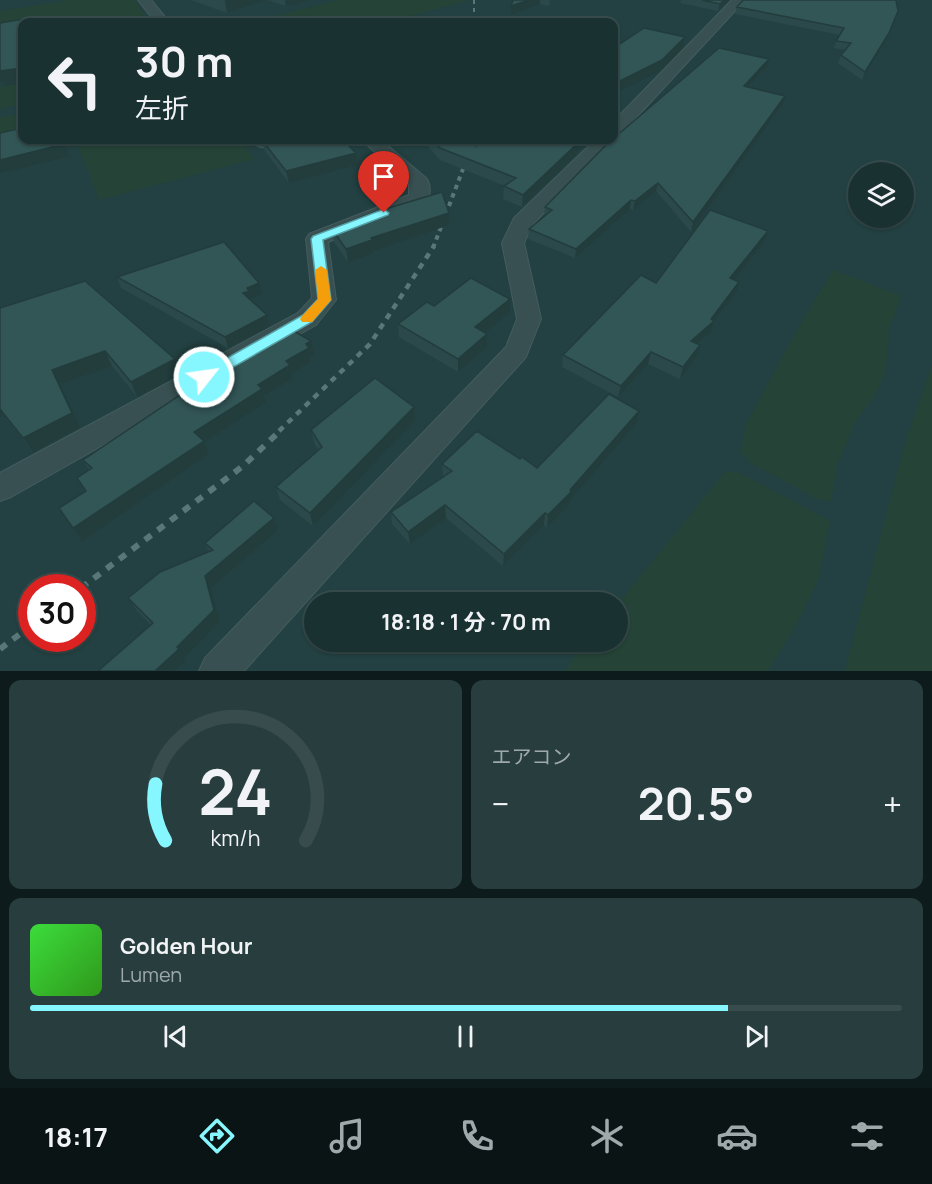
<!DOCTYPE html>
<html lang="ja">
<head>
<meta charset="utf-8">
<style>
  :root { --surface:#1a3132; --page:#273d3e; --text:#f1f3f6; --muted:#9fa9ac; --line:#384c4d; --accent:#86f6ff }
  body { margin:0; font-family:Manrope,"Noto Sans JP",sans-serif; background:var(--page); color:var(--text); height:100vh; display:flex; flex-direction:column; font-size:22px; white-space:nowrap }
  * { box-sizing:border-box; margin:0 }
  p { font-size:20px; color:var(--muted) }
  .icon { flex:none; width:33px; height:33px; fill:none; stroke:currentColor; stroke-width:2; stroke-linecap:round; stroke-linejoin:round }
  .map { position:relative; height:671px; overflow:hidden }
  .panel { display:flex; flex-direction:column; gap:9px; padding:9px; background:#0e1b1c; flex:1 }
  .panel>* { flex:none }
  .top-card { position:absolute; left:18px; top:18px; width:600px; height:126px; border-radius:12px; box-shadow:0 2px 4px #0004,0 0 0 2px var(--line); background:#1a3132; color:var(--text); overflow:hidden }
  .tools { position:absolute; left:848px; top:162px; display:grid; gap:12px }
  .tools a { display:grid; place-items:center; width:66px; height:66px; border-radius:50%; background:var(--surface); box-shadow:0 2px 4px #0004,0 0 0 2px var(--line); font-size:30px }
  .speed { position:absolute; left:18px; top:574px; display:flex; gap:12px; font-size:30px; font-weight:700; text-align:center }
  .speed>* { display:grid; place-content:center; width:78px; height:78px; border-radius:50%; background:var(--surface); box-shadow:0 2px 4px #0004,0 0 0 2px var(--line); line-height:1 }
  .speed .limit { border:9px solid #d22; background:#fff; color:#111 }
  .pin { position:absolute; display:grid; place-items:center; width:51px; height:51px; color:#fff; margin:-62px -26px; border-radius:50% 50% 50% 0; rotate:-45deg; box-shadow:0 0 6px #0007 }
  .pin .icon { rotate:45deg }
  .me { position:absolute; width:66px; margin:-33px; rotate:60deg; stroke-linejoin:round; filter:drop-shadow(0 0 4px #0008) }
  .turn { display:flex; align-items:center; gap:21px; height:126px; padding:0 18px; font-size:27px }
  .turn .icon { width:78px; height:78px; stroke-width:2.5 }
  .turn b { display:block; font-size:42px; line-height:51px }
  .big { font-size:45px; font-weight:700; line-height:1.1 }
  .panel .card { flex:1; display:flex; flex-direction:column; justify-content:center; gap:9px; min-width:0; padding:0 21px; border-radius:12px; background:var(--page) }
  .panel .dial { align-items:center; gap:0 }
  .dial svg { height:156px; overflow:visible; fill:none; stroke:var(--line); stroke-width:7; stroke-linecap:round; text-anchor:middle }
  .dial text { fill:var(--text); stroke:none }
  .song { display:flex; align-items:center; gap:18px }
  .cover { width:72px; height:72px; border-radius:9px; background:linear-gradient(135deg,hsl(120 70% 55%),hsl(110 70% 35%)) }
  .played { height:6px; border-radius:3px; background:linear-gradient(90deg,var(--accent) 80%,var(--line) 80%) }
  .keys { display:flex; justify-content:space-around; direction:ltr }
  .heat { display:flex; justify-content:space-between; align-items:center; font-size:33px; direction:ltr }
  .panel .tiles { flex:1; display:grid; gap:9px; grid-template-columns:1fr 1fr }
  .card:last-child { grid-column:span 2 }
  .trip { position:absolute; left:304px; top:592px; width:324px; height:60px; border-radius:30px; background:var(--surface); box-shadow:0 2px 4px #0004,0 0 0 2px var(--line); font-weight:700; line-height:60px; text-align:center }
  .tab-bar { display:flex; height:96px; justify-content:space-around; align-items:center; background:#0a1414; color:var(--muted) }
  .tab-bar .icon { width:42px; height:42px }
  .tab-bar .selected { color:var(--accent) }
  .tab-bar b { font-size:27px; color:var(--text) }
  .map>svg:first-child { display:block }
  .green { fill:#254336 }
  .lines { fill:none; stroke-linecap:round; stroke-linejoin:round }
  .minor-casing { stroke:#445c5e; stroke-width:2 }
  .minor { fill:#385051; fill-rule:evenodd }
  .rail-far3 { stroke:#597779; stroke-width:2; stroke-dasharray:4 4; stroke-linecap:butt }
  .rail-far2 { stroke:#597779; stroke-width:4; stroke-dasharray:4.5 4.5; stroke-linecap:butt }
  .rail-far1 { stroke:#597779; stroke-width:4.5; stroke-dasharray:6 6; stroke-linecap:butt }
  .rail { stroke:#597779; stroke-width:6; stroke-dasharray:8 8; stroke-linecap:butt }
  .wall { fill:#2b494a }
  .shaded-wall { fill:#233c3c }
  .building { fill:#325556; stroke:#233c3c; stroke-width:1.5 }
  .route { fill:#86f6ff; stroke:#57a0a6; stroke-width:1.5 }
  .slow { fill:#f59e0b }
</style>
</head>
<body>
<div class="map">
<svg width="932" height="671" viewBox="0 0 932 671">
  <rect width="100%" height="100%" fill="#234142"/>
  <path class="green" d="M71,0H135L150,22H22L0,37V11Z
    M339,0H469L389,22H250Z
    M22,83V104L0,109V87Z
    M22,113V139L0,145V118Z
    M76,140H240L254,159L99,200Z
    M833,270L901,296L890,327L885,374L872,400L855,422L837,466L831,501L819,500L749,462L740,451L746,424L793,336Z
    M932,364V671H845L904,446Z
    M725,472H738L830,521L818,580L799,620L768,671H564L586,642H618V603Z"/>
  <g class="lines">
    <defs>
      <path id="minor" d="M138,0H151L169,22H155Z
        M732,0H745L620,135L614,136V121Z
        M614,139V140L611,144L532,225L524,243L541,319L526,357L244,671H199L205,658L506,347L517,319L502,243L514,218L595,140Z
        M250,140H289L286,144C273,147 260,152 250,140Z
        M362,140H381L426,178C431,184 431,196 426,202L328,242L336,300L316,325L11,497L0,501V473L298,313L312,298L306,239L309,234L409,195V184Z"/>
    </defs>
    <use href="#minor" class="minor-casing"/>
    <use href="#minor" class="minor"/>
    <path class="rail-far3" d="M474,0V22"/>
    <path class="rail-far2" d="M433,248L463,169L466,140"/>
    <path class="rail-far1" d="M279,431L370,344L434,246"/>
    <path class="rail" d="M81,588L243,466L281,430
      M0,649L32,625"/>
  </g>
  <path class="wall" d="M191,0H266L227,13Z
    M267,0H309L297,4L286,6Z
    M513,0H550L549,6L540,4L511,15Z
    M681,0H729L718,11L680,3Z
    M743,0L886,40L862,80L838,63L841,55L845,50L834,48L836,41L840,35L735,14L737,7Z
    M769,59L767,67L748,87L785,96L783,104L691,232L656,191L633,210L630,209L575,258L528,239L529,229L545,216H544L545,207Z
    M262,140L356,153L357,165L289,183L265,151Z
    M422,140H469L476,146L579,152L522,207L503,199L504,186H505L440,160Z
    M449,225L373,251L374,253L348,262L334,242L332,229Z
    M764,242L734,280L736,293L714,321L711,332L698,344L700,345L697,356L680,379L648,364L618,397L562,367L563,355L656,283Z
    M117,277L262,294L251,299L252,301L267,315L270,326L228,348L121,288Z
    M510,299V312L484,333L487,334V347L458,372L399,337L398,324L434,306Z
    M0,308L175,359L181,374L137,397L112,366L60,384L80,427L33,452L4,416L0,417Z
    M311,341L314,354L310,356L311,361L292,373L293,378L264,396L266,402L204,442L209,454L82,541L59,508L85,491L77,478L89,470L83,460Z
    M414,407L415,421L313,526L280,500L276,487L318,450L314,443L311,430Z
    M639,411L636,424L570,500L569,504L547,528L544,525L503,566L446,518L410,544L392,524L391,512L443,477L442,464L537,468Z
    M274,518L278,530L211,588L220,621L184,658L186,660L174,671H98L151,625L136,610L128,598L209,552L205,543Z"/>
  <path class="shaded-wall" d="M225,0H266L227,13Z
    M285,0H309L297,4L286,6Z
    M529,0H540V4L511,15V6Z
    M724,0H729L718,11L720,4Z
    M898,11L886,40L862,80L865,72Z
    M685,37L683,47L660,71L614,94V84Z
    M769,59L767,67L741,94L744,86Z
    M22,68V83L5,86L3,81L0,82V71Z
    M785,96L783,104L691,232L693,222Z
    M580,141L579,152L522,207L523,195Z
    M64,144L69,156L0,173V160Z
    M356,153L357,165L289,183L286,171Z
    M658,183L656,191L633,210L635,201Z
    M631,200L630,209L575,258L576,249Z
    M449,213V225L373,251L374,253L348,262L346,249L371,238Z
    M768,231L764,242L727,289L730,278Z
    M739,282L736,293L714,321L711,332L688,352L691,341L711,319Z
    M259,283L262,294L251,299L252,302L243,293L247,288Z
    M510,299V312L475,341V327Z
    M267,315L270,326L228,348L225,337Z
    M487,334V347L458,372V359Z
    M311,341L314,354L310,356L311,361L292,373L293,378L264,396L266,402L204,442L209,454L82,541L73,528L194,432L258,385Z
    M700,345L697,356L680,379L683,367Z
    M105,351L112,366L60,384L80,427L33,452L23,438L52,370Z
    M651,352L648,364L618,397L621,386Z
    M175,359L181,374L137,397L131,382Z
    M414,407L415,421L313,526L310,513Z
    M0,410L4,416L0,417Z
    M639,411L636,424L570,500L569,504L547,528L548,515Z
    M445,505L446,518L410,544L408,532Z
    M545,513L544,525L503,566L504,554Z
    M274,518L278,530L211,588L220,621L184,658L186,660L174,671H155L177,647L205,576Z"/>
  <path class="building" d="M513,0H529L511,6Z
    M702,0H724L720,4Z
    M743,0H896L898,11L889,33L865,72L841,55L851,43L836,41L844,28L737,7Z
    M405,17L417,22H385Z
    M24,19L25,22H22V68L0,71V23Z
    M644,28L685,37L662,60L614,84V48Z
    M719,48L769,59L744,86L785,96L693,222L658,183L635,201L631,200L576,249L529,229L552,210L545,207L608,143L612,140H614V138Z
    M22,128V140H62L64,144L0,160V133Z
    M262,140H343L356,153L286,171Z
    M432,140H469L476,146L486,140H577L580,141L523,195L504,186L516,178L440,148Z
    M442,192L449,213L371,238L372,240L346,249L332,229L372,213Z
    M710,210L768,231L730,278L739,282L711,319L714,321L691,341L700,345L683,367L651,352L621,386L563,355L641,275L656,283Z
    M224,242L259,283L247,288L249,291L243,293L267,315L225,337L117,277Z
    M471,278L510,299L475,327L487,334L458,359L398,324L427,302L434,306Z
    M85,281L175,359L131,382L105,351L52,370L72,413L23,438L0,409V308Z
    M289,328L311,341L306,344L309,348L286,361L290,365L258,385L262,389L194,432L204,441L73,528L59,508L86,491L77,478L92,468L83,460L201,381Z
    M375,378L414,407L310,513L276,487L322,447L311,430Z
    M609,394L639,411L570,490L571,492L548,515L545,513L504,554L445,505L408,532L391,512L452,471L442,464L477,431L520,459L522,457L537,468Z
    M254,501L274,518L205,576L214,610L177,647L179,649L155,671H98L153,623L128,598L160,572L213,550L205,543Z"/>
  <path class="route" d="M384,209L389,213L388,215L323,240L331,300L312,322L209,381H199L197,377L199,374L303,315L318,299L311,239L313,236Z"/>
  <path class="slow" d="M321,266L327,270L331,300L312,322H302L300,319L302,316L318,299L315,270Z"/>
</svg>
<div class="tools">
<a><svg class="icon" aria-label="layers" viewBox="0 0 24 24"><path d="M12 4l9 5-9 5-9-5zM3 14l9 5 9-5"/></svg></a>
</div>
<div class="speed"><div class="limit">30</div></div>
<div class="pin" style="left:384px;top:213px;background:#d93025"><svg class="icon" aria-label="arrive" viewBox="0 0 24 24"><path d="M6 21V4h12l-3 4 3 4H6"/></svg></div>
<svg class="me" style="left:204px;top:377px" viewBox="-20 -20 40 40"><circle r="17" fill="#86f6ff" stroke="#fff" stroke-width="3"/><path d="M0-11L8 9 0 5-8 9z" fill="#fff"/></svg>
<div class="trip">18:18 · 1 分 · 70 m</div>
<div class="top-card">
<div class="turn"><svg class="icon" aria-label="left" viewBox="0 0 24 24"><path d="M17 20v-9H6M10 6l-5 5 5 5"/></svg><div><b>30 m</b>左折</div></div>
</div>
</div>
<section class="panel">
<div class="tiles">
<div class="card dial"><svg viewBox="0 0 100 80">
<path d="M14 69A42 42 0 1 1 86 69"/>
<path d="M14 69A42 42 0 0 1 9 40" stroke="#86f6ff"/>
<text x="50" y="56" font-size="32" font-weight="700">24</text>
<text x="50" y="72" font-size="11">km/h</text>
</svg></div>
<div class="card"><p>エアコン</p>
<div class="heat"><a>−</a><b class="big">20.5°</b><a>+</a></div>
</div>
<div class="card">
<div class="song"><i class="cover"></i><div><b>Golden Hour</b><p>Lumen</p></div></div>
<div class="played"></div>
<div class="keys"><svg class="icon" aria-label="previous" viewBox="0 0 24 24"><path d="M18 5L8 12l10 7zM5 5v14"/></svg><svg class="icon" aria-label="pause" viewBox="0 0 24 24"><path d="M8 5v14M16 5v14"/></svg><svg class="icon" aria-label="next" viewBox="0 0 24 24"><path d="M6 5l10 7-10 7zM19 5v14"/></svg></div>
</div>
</div>
</section>
<nav class="tab-bar">
<b>18:17</b>
<svg class="icon selected" aria-label="directions" viewBox="0 0 24 24"><path d="M12 3l9 9-9 9-9-9zM9 14v-3h6M13 9l2 2-2 2"/></svg>
<svg class="icon" aria-label="music" viewBox="0 0 24 24"><path d="M9 18V5l10-2v13"/><circle cx="6" cy="18" r="3"/><circle cx="16" cy="16" r="3"/></svg>
<svg class="icon" aria-label="phone" viewBox="0 0 24 24"><path d="M5 4h4l2 5-3 2q2 4 5 5l2-3 5 2v4C11 20 4 13 5 4z"/></svg>
<svg class="icon" aria-label="climate" viewBox="0 0 24 24"><path d="M12 3v18M4 7l16 10M4 17L20 7"/></svg>
<svg class="icon" aria-label="car" viewBox="0 0 24 24"><path d="M5 17H2v-5l4-1 3-4h7l3 4 3 1v5h-3M9 17h6M6 11h13"/><circle cx="7" cy="17" r="2"/><circle cx="17" cy="17" r="2"/></svg>
<svg class="icon" aria-label="filters" viewBox="0 0 24 24"><path d="M4 7h16M4 17h16"/><circle cx="9" cy="7" r="2"/><circle cx="15" cy="17" r="2"/></svg>
</nav>
</body>
</html>
